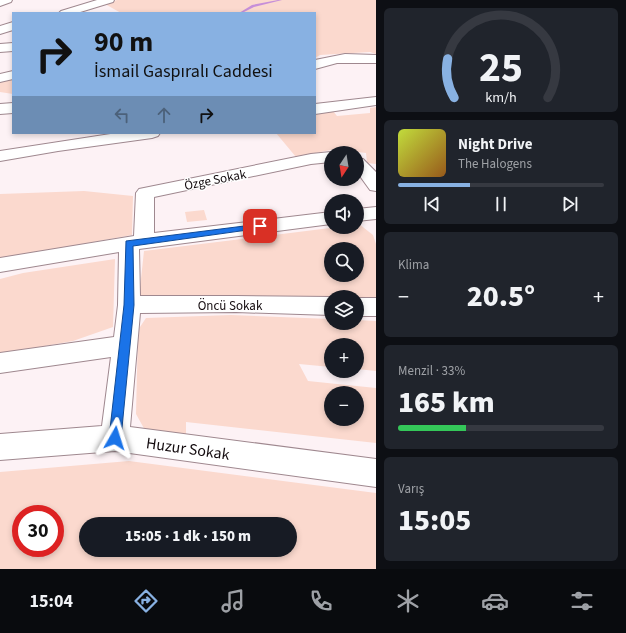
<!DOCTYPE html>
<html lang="tr">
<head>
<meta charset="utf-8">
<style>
  :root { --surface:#171b24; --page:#20242c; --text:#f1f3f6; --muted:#9ea1a6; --line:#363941; --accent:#88b1e2 }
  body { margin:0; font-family:"Source Sans 3",sans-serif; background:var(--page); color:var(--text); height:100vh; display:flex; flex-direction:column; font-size:15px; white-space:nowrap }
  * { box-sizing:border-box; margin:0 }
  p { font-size:13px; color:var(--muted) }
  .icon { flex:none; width:22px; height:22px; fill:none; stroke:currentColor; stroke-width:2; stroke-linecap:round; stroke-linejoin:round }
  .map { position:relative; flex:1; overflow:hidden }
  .panel { display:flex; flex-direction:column; gap:8px; padding:8px; background:#0d0f14; width:250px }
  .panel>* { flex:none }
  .top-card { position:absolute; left:12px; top:12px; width:304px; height:122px; border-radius:0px; box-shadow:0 2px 6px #0003; background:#88b1e2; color:#111; overflow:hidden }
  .needle { width:26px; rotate:192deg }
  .fabs { position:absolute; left:324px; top:146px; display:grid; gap:8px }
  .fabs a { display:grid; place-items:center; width:40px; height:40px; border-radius:50%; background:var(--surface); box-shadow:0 2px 6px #0003; font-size:20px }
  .speed { position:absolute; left:12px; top:505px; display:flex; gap:8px; font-size:20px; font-weight:700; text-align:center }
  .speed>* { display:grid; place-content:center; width:52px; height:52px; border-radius:50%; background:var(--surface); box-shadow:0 2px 6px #0003; line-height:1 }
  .speed .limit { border:6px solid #d22; background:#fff; color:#111 }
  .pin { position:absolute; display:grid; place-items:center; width:34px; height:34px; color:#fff; margin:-17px; border-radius:8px; box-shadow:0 2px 6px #0006 }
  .me { position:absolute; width:44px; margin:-22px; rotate:6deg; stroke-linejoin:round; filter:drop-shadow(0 0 3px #0008) }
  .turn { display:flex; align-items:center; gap:14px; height:84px; padding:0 16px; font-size:18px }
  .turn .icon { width:52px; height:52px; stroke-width:2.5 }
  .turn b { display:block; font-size:28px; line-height:34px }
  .lanes { display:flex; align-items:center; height:38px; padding:0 16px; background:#0003; justify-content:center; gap:20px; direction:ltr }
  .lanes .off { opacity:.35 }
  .big { font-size:30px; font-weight:800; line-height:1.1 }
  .panel .widget { flex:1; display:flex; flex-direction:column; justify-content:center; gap:6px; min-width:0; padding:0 14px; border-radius:6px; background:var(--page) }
  .panel .dial { align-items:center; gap:0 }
  .dial svg { height:104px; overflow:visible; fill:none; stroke:var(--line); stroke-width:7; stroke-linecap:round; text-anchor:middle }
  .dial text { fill:var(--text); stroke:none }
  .song { display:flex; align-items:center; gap:12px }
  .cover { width:48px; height:48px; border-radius:6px; background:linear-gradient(135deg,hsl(70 70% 55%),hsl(30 70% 35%)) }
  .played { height:4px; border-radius:2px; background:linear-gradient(90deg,var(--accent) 35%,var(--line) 35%) }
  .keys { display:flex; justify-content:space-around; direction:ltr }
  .heat { display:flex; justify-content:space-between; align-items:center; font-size:22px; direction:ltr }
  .charge { height:6px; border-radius:3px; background:linear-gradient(90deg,#34c759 33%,var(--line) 0) }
  .trip { position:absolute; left:79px; top:517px; width:218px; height:40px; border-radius:20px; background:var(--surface); box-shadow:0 2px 6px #0003; font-weight:800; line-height:40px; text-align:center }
  .dock { display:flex; height:64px; justify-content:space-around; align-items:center; background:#090b0e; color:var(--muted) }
  .dock .icon { width:28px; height:28px }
  .dock .current { color:var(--accent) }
  .dock b { font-size:18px; color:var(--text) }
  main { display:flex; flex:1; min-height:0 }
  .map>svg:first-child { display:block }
  .green { fill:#fbd9ce; fill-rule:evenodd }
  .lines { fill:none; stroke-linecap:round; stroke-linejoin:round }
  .stream { fill:#c68fd9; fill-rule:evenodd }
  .minor-casing { stroke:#9f888f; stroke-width:2 }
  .major-casing { stroke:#9f888f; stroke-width:2 }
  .minor { fill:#fff; fill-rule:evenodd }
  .major { fill:#fff; fill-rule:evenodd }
  .route { fill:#1a73e8; stroke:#114b97 }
  .labels { text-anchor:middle; stroke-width:3; stroke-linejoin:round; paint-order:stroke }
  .street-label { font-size:13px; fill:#140c0f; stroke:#fff }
  .near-street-label { font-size:16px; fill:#140c0f; stroke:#fff }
</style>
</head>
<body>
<main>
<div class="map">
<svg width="376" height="569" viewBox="0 0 376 569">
  <rect width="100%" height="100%" fill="#fdf2f5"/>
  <path class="green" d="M117,0H376V54L370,52L320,55L315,58V13H150L146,12L121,13L105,4Z
    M13,79V94L0,92V81Z
    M376,107V164L367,163L366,153L335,149L296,157L276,133H315V114L333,111L337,116L370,113V108Z
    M84,191L133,196L132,235L0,259V194Z
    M204,210L207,220L187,222L185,212Z
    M359,224L373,235L376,244V301L357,300V297H139L144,251L338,227H357V225ZM331,249H357V275H331Z
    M115,259L113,327L73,341L0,354V279L23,273Z
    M231,315L331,319V323H357V320L376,321V371L357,369V345H331V367L299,364L308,381L376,388V443L186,422V438L146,432L136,414L138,330L146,318ZM331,393H357V419H331Z
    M129,461L376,493V569H0V472ZM21,514H55V548H21ZM86,524H290V550H86Z"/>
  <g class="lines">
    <path class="stream" d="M278,0H282L254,7L242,13H239L252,5Z"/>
    <defs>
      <path id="minor" d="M97,0H114L113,2L77,13H59L61,11Z
        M13,22V30L0,34V26Z
        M13,43V51L0,52V44Z
        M345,54L376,55V63H337L315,69V60Z
        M13,71V79L0,82V74Z
        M376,97V105L315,114V104Z
        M13,103V113L0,114V104Z
        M117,133H160L158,136L152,138L58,151L0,161V151Z
        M331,152L335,153H331V162L311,164L154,197V233L331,212V224L139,249L140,296H236L331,297V315L236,312L140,313L130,427L376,459V487L115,451L0,460V434L102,426L111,357L0,373V353L114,337L118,305L119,252L0,272V258L134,236L136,193L139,189L311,154Z
        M357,158L363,159L376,172V191L370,190L357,172Z
        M376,207V219L357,221V209Z
        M357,298H376V316H357Z"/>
      <path id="major" d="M0,0H12L11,2L0,6Z"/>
    </defs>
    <use href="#minor" class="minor-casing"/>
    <use href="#major" class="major-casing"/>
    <use href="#minor" class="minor"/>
    <use href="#major" class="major"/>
  </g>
  <path class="route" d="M260,224L262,225V228L133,246L134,305L121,438L119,442L115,443L111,442L109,438L124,305L126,241Z"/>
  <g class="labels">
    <g class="street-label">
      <text transform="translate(215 179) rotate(-11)" y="5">Özge Sokak</text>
      <text x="230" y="310">Öncü Sokak</text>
    </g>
    <g class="near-street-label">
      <text transform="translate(188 448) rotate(8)" y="6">Huzur Sokak</text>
    </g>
  </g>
</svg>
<div class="fabs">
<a><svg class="needle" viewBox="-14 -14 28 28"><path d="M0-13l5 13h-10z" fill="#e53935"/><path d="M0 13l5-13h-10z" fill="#9ea1a6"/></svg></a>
<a><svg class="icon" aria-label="sound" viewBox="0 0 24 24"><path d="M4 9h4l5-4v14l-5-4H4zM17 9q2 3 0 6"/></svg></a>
<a><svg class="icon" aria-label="search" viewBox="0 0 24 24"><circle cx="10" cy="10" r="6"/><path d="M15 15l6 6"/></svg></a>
<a><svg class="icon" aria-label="layers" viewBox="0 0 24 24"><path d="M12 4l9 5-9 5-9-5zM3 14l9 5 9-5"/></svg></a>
<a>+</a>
<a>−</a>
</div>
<div class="speed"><div class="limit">30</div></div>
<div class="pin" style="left:260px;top:226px;background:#d93025"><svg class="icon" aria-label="arrive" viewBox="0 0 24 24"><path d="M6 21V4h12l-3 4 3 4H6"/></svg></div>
<svg class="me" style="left:115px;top:438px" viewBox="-20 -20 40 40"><path d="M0-17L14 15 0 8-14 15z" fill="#1a73e8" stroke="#fff" stroke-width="4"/></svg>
<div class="trip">15:05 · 1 dk · 150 m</div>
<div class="top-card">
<div class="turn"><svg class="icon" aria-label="right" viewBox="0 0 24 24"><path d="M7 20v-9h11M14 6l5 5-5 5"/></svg><div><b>90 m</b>İsmail Gaspıralı Caddesi</div></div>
<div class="lanes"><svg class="icon off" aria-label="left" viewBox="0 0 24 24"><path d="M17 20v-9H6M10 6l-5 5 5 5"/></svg><svg class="icon off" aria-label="ahead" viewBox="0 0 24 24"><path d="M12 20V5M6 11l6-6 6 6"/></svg><svg class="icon" aria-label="right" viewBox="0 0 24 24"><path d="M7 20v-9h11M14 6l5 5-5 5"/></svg></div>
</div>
</div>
<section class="panel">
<div class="widget dial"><svg viewBox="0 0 100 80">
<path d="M14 69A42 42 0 1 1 86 69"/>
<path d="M14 69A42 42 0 0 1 9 39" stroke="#88b1e2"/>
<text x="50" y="56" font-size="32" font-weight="700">25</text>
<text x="50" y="72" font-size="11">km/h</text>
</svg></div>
<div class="widget">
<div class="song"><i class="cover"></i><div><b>Night Drive</b><p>The Halogens</p></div></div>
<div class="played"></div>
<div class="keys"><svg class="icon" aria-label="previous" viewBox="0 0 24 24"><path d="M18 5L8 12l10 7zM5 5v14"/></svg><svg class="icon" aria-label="pause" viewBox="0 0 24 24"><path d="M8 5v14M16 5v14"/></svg><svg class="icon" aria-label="next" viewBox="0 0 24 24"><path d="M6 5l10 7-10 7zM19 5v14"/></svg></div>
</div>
<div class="widget"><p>Klima</p>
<div class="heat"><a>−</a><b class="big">20.5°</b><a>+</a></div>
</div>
<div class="widget"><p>Menzil · 33%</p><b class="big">165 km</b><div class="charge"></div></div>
<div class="widget"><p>Varış</p><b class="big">15:05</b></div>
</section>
</main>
<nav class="dock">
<b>15:04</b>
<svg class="icon current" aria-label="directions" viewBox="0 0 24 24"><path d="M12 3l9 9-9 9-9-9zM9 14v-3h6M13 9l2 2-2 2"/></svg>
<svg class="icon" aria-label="music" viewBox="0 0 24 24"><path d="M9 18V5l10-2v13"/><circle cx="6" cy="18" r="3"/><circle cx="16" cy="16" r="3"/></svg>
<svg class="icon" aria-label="phone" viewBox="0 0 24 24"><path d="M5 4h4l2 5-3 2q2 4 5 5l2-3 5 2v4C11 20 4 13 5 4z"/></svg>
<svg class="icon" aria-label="climate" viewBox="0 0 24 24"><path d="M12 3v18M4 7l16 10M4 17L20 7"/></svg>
<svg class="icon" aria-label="car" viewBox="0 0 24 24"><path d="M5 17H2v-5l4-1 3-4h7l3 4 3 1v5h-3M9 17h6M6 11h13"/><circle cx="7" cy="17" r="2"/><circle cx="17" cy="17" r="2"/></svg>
<svg class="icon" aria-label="filters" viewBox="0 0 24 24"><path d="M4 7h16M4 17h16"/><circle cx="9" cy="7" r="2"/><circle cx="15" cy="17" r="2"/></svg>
</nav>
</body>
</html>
